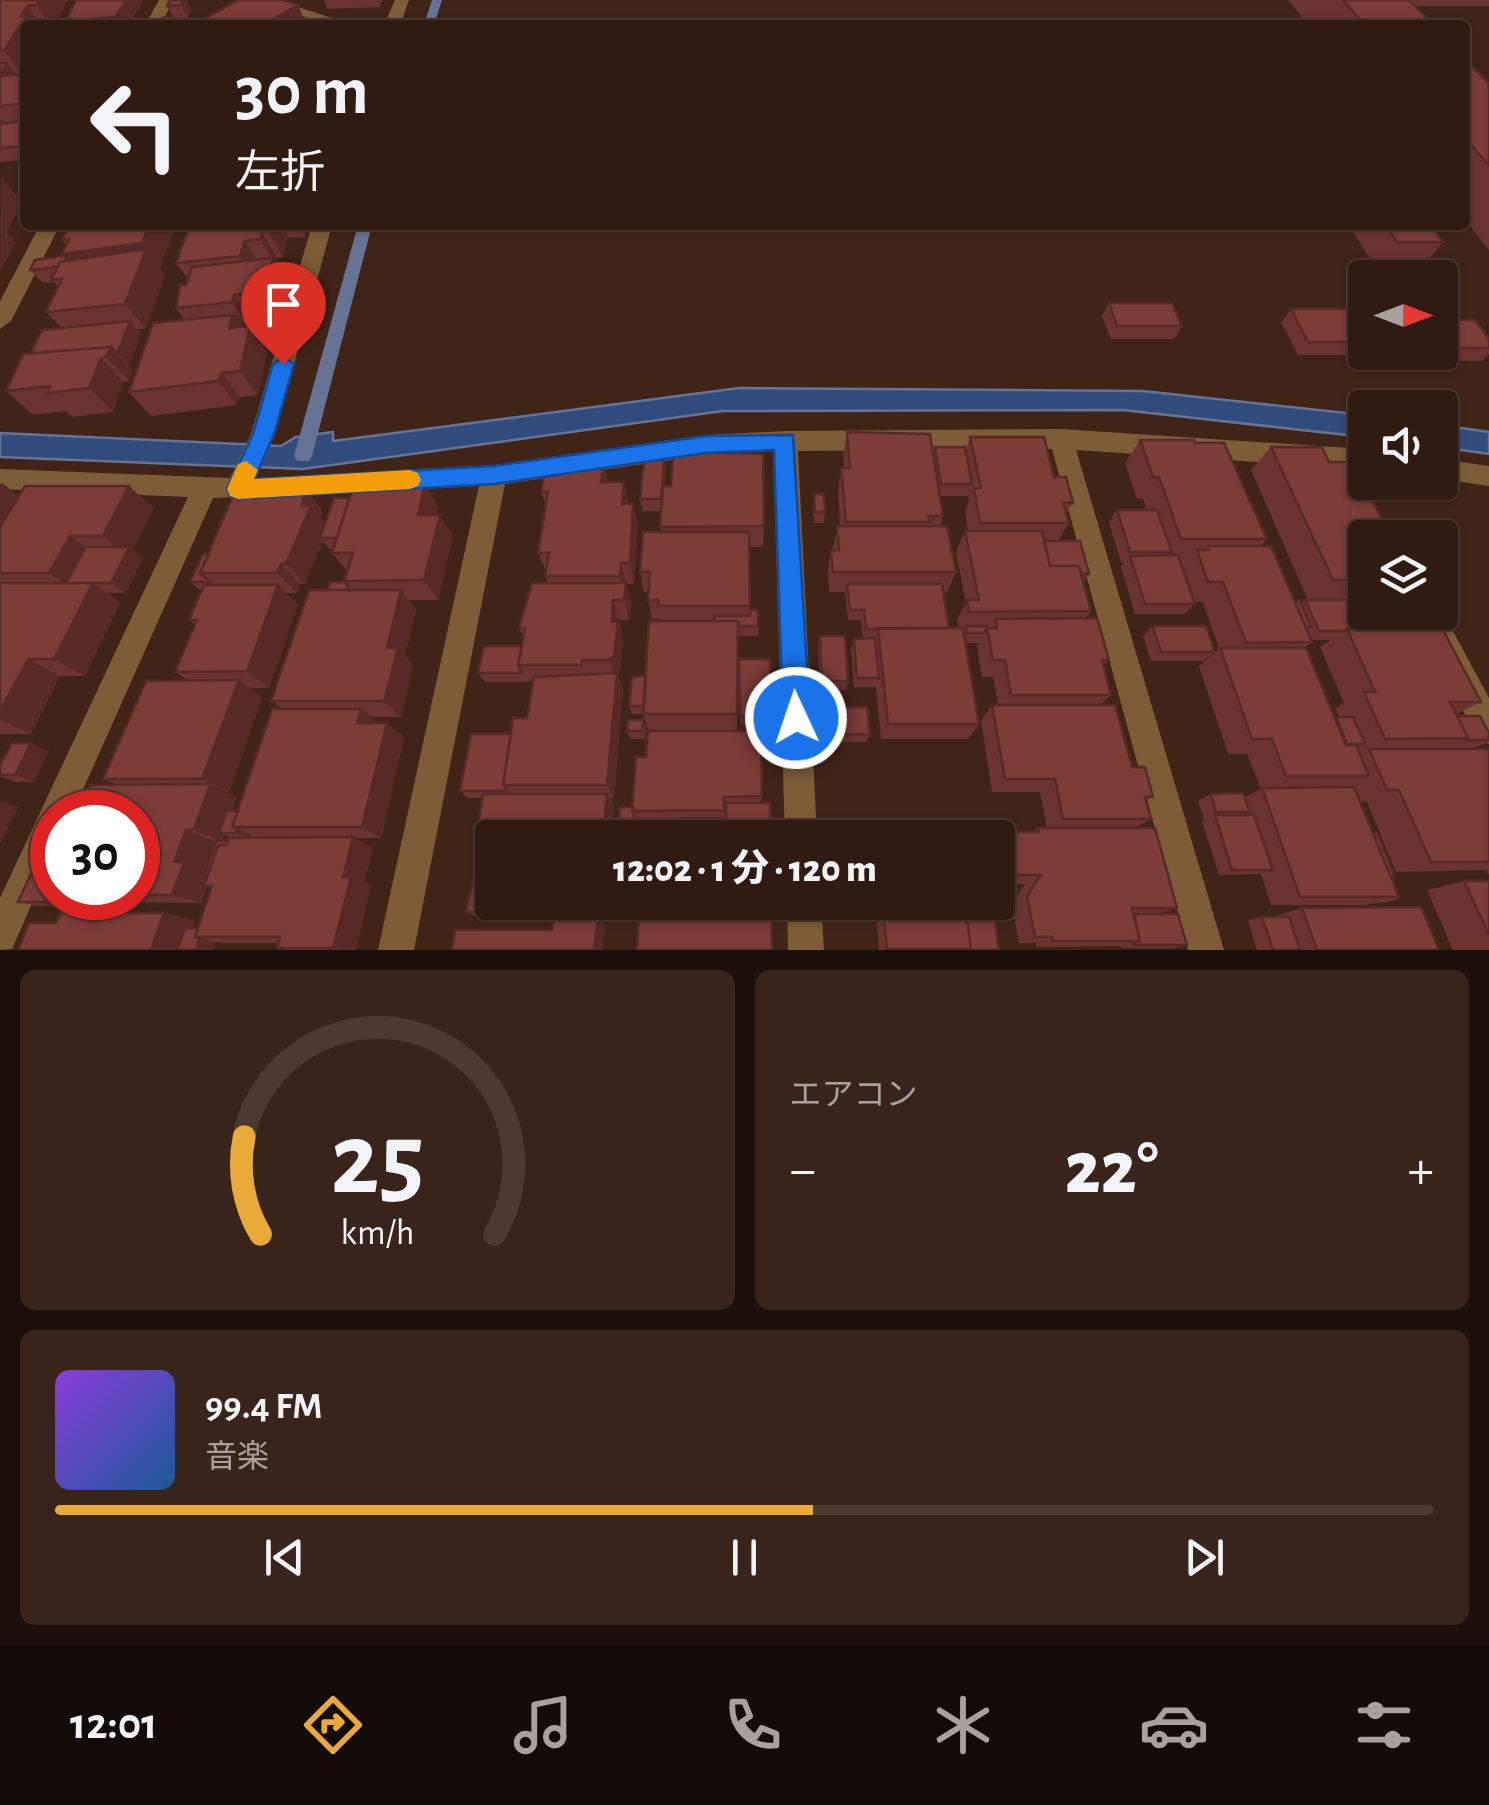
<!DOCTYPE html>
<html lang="ja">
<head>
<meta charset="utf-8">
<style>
  :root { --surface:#301b12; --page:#38241b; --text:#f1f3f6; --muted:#a8a19f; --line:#4b3932; --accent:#eaaa39 }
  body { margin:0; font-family:"Alegreya Sans","Noto Sans JP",sans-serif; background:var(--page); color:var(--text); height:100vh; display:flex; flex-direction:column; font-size:38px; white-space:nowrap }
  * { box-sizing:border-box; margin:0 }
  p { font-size:32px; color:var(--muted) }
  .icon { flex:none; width:55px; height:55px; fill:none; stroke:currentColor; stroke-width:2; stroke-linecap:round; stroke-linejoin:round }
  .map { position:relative; height:950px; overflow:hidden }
  .details { display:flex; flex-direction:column; gap:20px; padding:20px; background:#1a0f0a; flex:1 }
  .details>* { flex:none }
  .top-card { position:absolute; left:20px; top:20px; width:1450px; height:210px; border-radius:10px; box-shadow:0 2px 8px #0004,0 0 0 2px var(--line); background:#301b12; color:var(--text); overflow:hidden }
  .needle { width:65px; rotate:90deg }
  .buttons { position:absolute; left:1348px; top:260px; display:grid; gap:20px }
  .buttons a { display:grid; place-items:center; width:110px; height:110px; border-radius:10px; background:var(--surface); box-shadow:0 2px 8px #0004,0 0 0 2px var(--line); font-size:50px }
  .speed { position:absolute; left:30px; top:790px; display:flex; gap:20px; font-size:50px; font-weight:700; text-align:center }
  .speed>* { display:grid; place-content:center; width:130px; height:130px; border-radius:50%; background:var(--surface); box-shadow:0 2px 8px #0004,0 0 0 2px var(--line); line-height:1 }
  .speed .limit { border:15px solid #d22; background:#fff; color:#111 }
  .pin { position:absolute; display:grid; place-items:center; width:85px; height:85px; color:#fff; margin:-102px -42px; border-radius:50% 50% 50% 0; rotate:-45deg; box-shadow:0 0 10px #0007 }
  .pin .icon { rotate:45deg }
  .me { position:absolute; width:110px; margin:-55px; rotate:357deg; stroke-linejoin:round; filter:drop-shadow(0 0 8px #0008) }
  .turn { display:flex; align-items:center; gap:35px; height:210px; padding:0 50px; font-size:45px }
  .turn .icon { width:130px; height:130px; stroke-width:2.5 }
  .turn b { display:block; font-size:70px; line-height:85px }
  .big { font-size:75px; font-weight:800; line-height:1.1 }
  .details .tile { flex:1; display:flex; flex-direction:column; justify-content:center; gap:15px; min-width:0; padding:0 35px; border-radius:15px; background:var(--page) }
  .details .dial { align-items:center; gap:0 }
  .dial svg { height:260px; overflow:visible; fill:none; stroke:var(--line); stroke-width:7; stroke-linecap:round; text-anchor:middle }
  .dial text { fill:var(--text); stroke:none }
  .song { display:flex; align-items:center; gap:30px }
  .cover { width:120px; height:120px; border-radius:15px; background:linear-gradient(135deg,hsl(270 70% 55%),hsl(210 70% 35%)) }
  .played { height:10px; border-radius:5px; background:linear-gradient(90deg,var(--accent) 55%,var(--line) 55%) }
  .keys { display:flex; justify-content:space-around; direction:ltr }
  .heat { display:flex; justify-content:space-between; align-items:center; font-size:55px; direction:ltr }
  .details .tiles { flex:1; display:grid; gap:20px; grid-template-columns:1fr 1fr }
  .tile:last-child { grid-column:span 2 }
  .trip { position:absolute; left:475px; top:820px; width:540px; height:100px; border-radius:10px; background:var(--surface); box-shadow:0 2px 8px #0004,0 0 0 2px var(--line); font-weight:800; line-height:100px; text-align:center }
  .tabs { display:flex; height:160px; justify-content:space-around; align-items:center; background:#130b07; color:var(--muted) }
  .tabs .icon { width:70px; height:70px }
  .tabs .current { color:var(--accent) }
  .tabs b { font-size:45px; color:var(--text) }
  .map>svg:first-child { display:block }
  .water { fill:#324b7d; stroke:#677394; stroke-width:2.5 }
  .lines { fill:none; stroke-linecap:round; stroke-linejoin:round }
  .stream { fill:#677394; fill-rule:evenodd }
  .minor { fill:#7d5c37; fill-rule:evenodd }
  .wall { fill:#6b3430; fill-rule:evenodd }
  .shaded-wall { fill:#572a27 }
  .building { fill:#7c3c38; stroke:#572a27; stroke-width:2.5 }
  .route { fill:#1a73e8; stroke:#114b97; stroke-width:2.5 }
  .slow { fill:#f59e0b }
</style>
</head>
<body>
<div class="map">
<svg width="1489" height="950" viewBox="0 0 1489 950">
  <rect width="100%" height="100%" fill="#402418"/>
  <path class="water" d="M739,388L1143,391L1365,415V437L1123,410L723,411L303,469L0,457V433L281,446L296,437L333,432V441Z
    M1440,425L1489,432V454L1440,447Z"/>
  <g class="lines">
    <path class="stream" d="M432,0H442L434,25H424Z
      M358,225H372L312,456L309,461H297L294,456Z"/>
    <path class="minor" d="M159,0H173L161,25H145Z
      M254,0H277L353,25H329Z
      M395,0H409L400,25H384Z
      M40,225H60L11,321L0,329V301Z
      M312,225H332L275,434L256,478L494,465L706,435L785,431L1061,429L1365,449V469L1076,450L1224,950H1188L1052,449L798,451L817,838H785L773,451L706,455L505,484L414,950H378L479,486L213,498L73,812H52V858L12,949L0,950V898L188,497L0,489V469L230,478L251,434Z
      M1440,459L1489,466V486L1440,479Z
      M1440,607L1489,698V744L1478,740L1414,612H1440Z
      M787,902H821L824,950H788Z"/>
  </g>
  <path class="wall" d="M0,0H71L65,2L66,4L55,25H25V160L0,162V124H3L0,120Z
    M76,0H142L143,2L127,25H56L68,23L66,21Z
    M170,0H186L191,10L188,18L174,19L167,6Z
    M324,0H382L380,7L328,9Z
    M1288,0H1489V6H1415L1433,25H1308Z
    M204,19L306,25H208Z
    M1465,59L1489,84V250L1465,220Z
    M58,225H173L175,228L160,268L165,275L146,329H137L141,334L129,365H127L133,371L129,381L123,382L113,412L72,417L66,411L33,415L6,391L31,353L62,328L46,312L58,287L54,282L43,283L30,270L64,256L62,254L66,246L62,240L65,233Z
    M190,225H307L306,226L307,229L306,237L289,238L288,236L283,257L277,258L276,262L288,283L282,309L269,311L267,318L251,320L249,326L276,335L274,345L264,346L267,351L258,395L240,397L237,405L151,416L129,392L185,320L176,308L188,279L176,263Z
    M1348,225H1431L1443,242L1427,261L1455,285L1443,298H1440V278H1404L1402,274L1408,267H1376Z
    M1109,303L1182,326L1174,339H1111L1102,316Z
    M1291,309L1365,324L1366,352L1364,355H1298L1281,322Z
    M1440,320L1489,339V354L1482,361H1386L1381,352H1440Z
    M847,432L933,454L935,447L966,449L970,437L1054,477L1073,503L1066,514L1069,523L1058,541L1089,574L1083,582L1091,611L1086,618L1109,660L1103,666L1111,695L1100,705L1132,767L1153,797L1146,801L1151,819L1135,828L1177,908L1158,914L1187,945L1174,948H1122L1121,946L1037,947L1036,943H1019L1012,904L1025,884H1001L1002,893L998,895V838L1004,832H1032L1038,828H1047L1040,792H992L981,721L992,705H998L993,677H982L977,646L979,643H965L979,724L968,739H881L876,687H854L851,649L854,639H863L861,620H848L845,592H829L828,570L831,550H833L837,526H840L838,491L841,468H844L843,455ZM968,494L969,500L965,511L968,531H965L956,552L966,603L957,620L959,628H949L944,592H947L956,572L940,526L943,516L940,496H968Z
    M1140,440L1195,443L1267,539L1261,546L1295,601L1301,603L1305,600H1308L1251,470L1271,447L1365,538V612L1418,628L1481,702L1456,714L1457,716L1489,733V742L1474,748L1442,749H1489V875L1486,870L1396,872L1367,802H1360L1373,833L1395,877L1391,878L1398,900L1365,905H1271L1261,874L1219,875L1202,821L1206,819H1204L1198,801L1211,794L1245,797L1261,789L1247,754H1228L1199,666L1219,649L1203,602H1194L1195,604L1184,614H1135L1121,567L1124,563H1121L1109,522L1117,510H1147L1143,499H1137L1125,463ZM1312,640H1330L1320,647L1344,703L1335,708L1339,717L1335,718L1304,648L1312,642Z
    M714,452L764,526L763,547H749L750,610H758V636H738L737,730H648L643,714H632L629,706L646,676L661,621L660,619H652L648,600L649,592H644L640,572L661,532V511H643L640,499L664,459L666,471L664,486H671Z
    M604,464L608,482L629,504H633L638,526L634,584H626V585L631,603L629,620H619L623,640L620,673L618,675L623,690L614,798H610L614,806L605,912H510L509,919H481L466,912L484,831L478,826L482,798H468L460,791L511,734L527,718L533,682L528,681L527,682H485L478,673L522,646L523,636L519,628L548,583L545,576L546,571L538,553L546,505L541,492Z
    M0,483L19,496L154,508L133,550L143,558L126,593H108L120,603L85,676H60L31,734H0Z
    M305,488L322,510L321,518L325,523L438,506L436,515L453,536L438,600H409L416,609L405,656L413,665L401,717H370L377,723H387L404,738L381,838H355L373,848L364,882L371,885L356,950H287L277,948L279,943H224L216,942L213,950H18L195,920L192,928H198L212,888L207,887L202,903L94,902L92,906H39L18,902L52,898H138V812L88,791L118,785L103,779L188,680L175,672L195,625L189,620L201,591L190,582L209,554ZM323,541L329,549H333L332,553L347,571L345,582L327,590L271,701L282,709L238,811H232L237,797L226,792H229L262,697L250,688H269L298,605L286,593H297L300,584H305ZM224,835L231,838L228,841H222ZM214,841H216L206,870L205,869Z
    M814,494L825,512L824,523H814L813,506Z
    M1152,626L1215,652L1203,661H1151L1143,636Z
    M820,636L848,681L846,690H820L818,645Z
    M739,659L772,717L771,725H740Z
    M824,707L870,734L866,742L823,743L822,715Z
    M643,720L646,728L645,739H630L627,731Z
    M49,751L34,782H15L0,776V766Z
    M636,757L762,796L761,803L770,833V838H645L681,837V822L638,823L637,821L636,837H621L618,831L633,807Z
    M1464,881H1489V950H1453L1427,890Z
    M875,902H992L999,950H879Z
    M1302,908L1439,950H1257L1248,920L1262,917H1273Z"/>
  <path class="shaded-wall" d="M39,0H64L66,4L55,25H50L36,5Z
    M127,0H142L143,2L127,25H119L115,17Z
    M183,0H186L191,10L188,18L181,5Z
    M298,5L306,25H263Z
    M28,6L41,25H25V71L22,75L4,50Z
    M7,63L17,76L0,105V75Z
    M1,177L22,202L7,233L16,242L0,272Z
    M149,225H173L175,228L160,268L165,275L146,329L125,304L69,262L62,254Z
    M270,225H282L288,236L283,257L268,232Z
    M299,225H305L307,229L306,237Z
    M262,232L277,258L276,262L288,283L282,309L267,284L273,261L260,239Z
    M245,241L260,266L256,282L240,256Z
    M253,286L269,311L267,318L251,293Z
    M234,295L251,320L249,327L232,302Z
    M232,315H238L247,328L250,326L267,351L258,395L240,371L229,328Z
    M130,321L141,334L129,365L118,352Z
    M267,322L276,335L274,345L265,332Z
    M111,347L133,371L129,381L106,357Z
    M101,358L123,382L113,412L89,388Z
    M222,373L240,397L237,405L218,381Z
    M664,459L666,471L663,511L661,499Z
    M604,464L609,486L601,482Z
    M624,482L629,504H622Z
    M2,483L31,505L0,565V486Z
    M425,484L438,506L431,536L418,515Z
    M129,486L154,508L133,550L143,558L126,593L111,583L126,554L103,536Z
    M305,488L322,510L321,518L329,527L320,538L323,541L305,584L286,564L302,506Z
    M633,504L638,526L634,584L630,563Z
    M440,515L453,536L438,600L424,580Z
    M70,536L98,557L79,593L49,573Z
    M621,563L631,603L629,620L620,576Z
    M281,564L300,584L297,593L277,573Z
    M93,583L120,603L85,676L54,659Z
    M278,585L298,605L269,688L247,671Z
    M401,590L416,609L405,656L413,665L401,717L384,701L387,648Z
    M613,600L623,640L620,673L618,675L623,690L614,798L607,785L616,677L609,660Z
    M28,659L60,676L31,734L0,720V711Z
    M239,680L262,697L229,792L202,779Z
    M361,709L379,724L357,723Z
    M387,723L404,738L381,838L362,827Z
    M31,743L49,751L34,782L15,775Z
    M210,784L237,797L224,833H219L224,835L222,841L194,830Z
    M607,794L614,806L611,838H603Z
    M0,801L18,807L1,843H0Z
    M634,814L637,821L636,837L633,831Z
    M237,829L251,835L249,839L235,833Z
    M186,830L214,841L205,869L212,872L204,876L210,878L202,903L172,895L174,862Z
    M353,837L373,848L364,882L371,885L356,950H342L333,948L343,877Z
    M75,898L94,902L92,906L74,902Z
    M597,902H606L605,912L597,905Z
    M497,905L510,912L509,919L496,912Z
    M164,913L195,920L184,950H151Z
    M598,915L605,922L603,950H594Z
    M200,938L216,942L213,950H196Z"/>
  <path class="building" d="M0,0H39L36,5L28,6L21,16L27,15L4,50H0Z
    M76,0H127L115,17L66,21Z
    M170,0H183L181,5L167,6Z
    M238,0H283L298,5L263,25H224L204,19Z
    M1343,0H1409L1433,25H1365Z
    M167,16L187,25H165L157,21Z
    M106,20L103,25H56L57,24Z
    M1465,59L1489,84V165L1465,138Z
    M0,63H7L0,75Z
    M25,74V103L0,106V76Z
    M25,121V146L0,148V124Z
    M69,225H149L142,243L62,254L69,239L62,240Z
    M190,225H270L268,232H262L260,239L245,241L240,256L176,263Z
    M1385,225H1431L1443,242H1397Z
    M146,249L125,304L46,312L62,279L51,280L60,262Z
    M64,256L68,261L60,262L58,267L30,270L35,260Z
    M273,258L267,284L253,286L251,293L234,295L232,302L176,308L180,285H186L192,267Z
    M1413,261H1438L1455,285H1440V278H1425Z
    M1109,303H1172L1182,326H1117Z
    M1291,309H1356L1365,324V342H1308Z
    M232,315L229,328L250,326L240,371L222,373L218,381L129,392L153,323Z
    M1440,320H1475L1489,339V348H1440Z
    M130,321L118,352H116L111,347L31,353L42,330Z
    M267,322L265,332H255L251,327L252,324Z
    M111,347L106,357L101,358L89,388L47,393L50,386L6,391L23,354Z
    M847,432L930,434L943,516H928L929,522H846L841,468H850Z
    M970,437H1044L1054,477H1066L1073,503H1063L1069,523H980L974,489L981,488Z
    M1140,440H1194L1195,443H1224L1267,539H1181L1159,477H1153Z
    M679,446H714L713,452L763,454L764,526L660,527L663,486H671L673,452H679Z
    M935,447H965L972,484H941Z
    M1271,447H1322L1329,462H1352L1392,538H1365V580H1333Z
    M644,459H664L661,499H640Z
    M546,464H604L601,482H624L622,504H633L630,563H621L620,576H545L549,553H538L548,492H541Z
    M354,484H425L418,515H440L424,580L344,581L353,553H332Z
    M25,486H129L103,536H70L49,573H0V527Z
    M305,488L302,506H311L286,564H281L277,573H200L236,489Z
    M814,494H824L825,512H815Z
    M334,498H349L337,538H320Z
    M1117,510H1157L1172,552H1130Z
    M837,526H947L956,572H833L831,550H839Z
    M965,531H1042L1050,566H1079L1091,611L969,612L967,600H979Z
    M643,532H749L750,606H658V600H648L650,572H640Z
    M1044,541H1080L1089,574H1081L1079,566H1050Z
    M1208,546H1271L1312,642L1246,643L1223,582H1208L1197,550H1209Z
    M86,547H129L111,583H66Z
    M203,554H209L200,573L210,582H190Z
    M1178,555L1195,604H1145L1130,556Z
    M330,582H345L348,585L346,590H327Z
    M0,583H93L54,659H28L0,711Z
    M532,583H626L624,600H613L612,621H618L614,656L609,660H582L581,665H518L525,628H519Z
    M847,584H942L949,628L866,629L864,610H850Z
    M204,585H278L247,671L175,672L197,620H189Z
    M309,590H401L387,648H398L384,701H271Z
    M1305,600H1365V612H1410L1418,628L1347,629L1344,631H1319Z
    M1295,601H1300L1311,627H1306Z
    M750,610H758V626H738V621H714V616H750Z
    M1097,618L1109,660H1102L1111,695H1011L1005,660H993L987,628H997L996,619Z
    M649,621H738L737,714H643Z
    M966,626H986V629L984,633H967Z
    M1152,626H1206L1215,652H1161Z
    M878,628H963L979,724H888Z
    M1442,628L1481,702H1450L1468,738L1385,739L1364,692H1375L1347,629Z
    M820,636H845L848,681H822Z
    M875,638L879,678H857L854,639Z
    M484,646H522L518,665L522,673H478Z
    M1220,648H1306L1346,745H1356L1369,776H1286L1272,739H1252Z
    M739,659H770L772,717H740Z
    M617,673L607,785H503L513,718H527L534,677Z
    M646,676L644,706H629L632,677Z
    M239,680L202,779H103L146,681Z
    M992,705H1115L1132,767H1145L1153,797H1145L1151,819H1063L1055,779H1005Z
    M824,707H867L870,734L825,735Z
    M272,709H361L357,723H387L362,827H232Z
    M1457,716H1480L1489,733V740H1463L1468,738Z
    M1336,717H1353L1365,744H1347Z
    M628,720H643L642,731H627Z
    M648,731H761L762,796L724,797V810L632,811L636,757H646Z
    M471,734H511L503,785L507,789V791H460Z
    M12,743H31L15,775H0V766Z
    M1369,749H1489V862H1431L1399,790H1387Z
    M210,784L194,830H186L174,862H184L172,895H138V812H78L90,785Z
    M1354,787L1399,897H1300L1262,788Z
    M82,791H88L78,812H73Z
    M1243,793L1250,812H1216L1211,794Z
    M483,794H607L603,838H492V902H597V905H497L496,912H466L485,826H478Z
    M726,803H770V833H680L681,818H726Z
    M620,807H633L634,814L633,831H618Z
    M227,811H238L232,827L237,829L235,833H219Z
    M1215,815H1254L1273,870H1232Z
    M1038,828H1155L1177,908H1132L1140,941H1053L1052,937H1035L1027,896L1041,875H1012L1004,832H1039Z
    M51,830L52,898H75L74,902H18Z
    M1373,833H1377L1395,877H1391Z
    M760,836V838H645V837Z
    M353,837L343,877H351L333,948H277L280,937H195L212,886H204L218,845H226L229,838Z
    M216,841H228L226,845H218L208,876H204Z
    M998,868L1002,893H998Z
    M1464,881H1489V935Z
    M640,902H760V910H771L772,950H637Z
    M883,902H965L971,949H887Z
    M965,902H992L999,950H970L971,949Z
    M1421,907L1439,950H1317L1302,908Z
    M61,913H164L151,950H18L29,923H56Z
    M1134,914H1178L1187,945H1133V943L1140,941Z
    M554,915H598L594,950H452L455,930H552Z
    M1262,917H1289L1300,950H1273Z
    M185,928H198L195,937L200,938L196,950H178Z"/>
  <path class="route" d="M283,357L294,364L274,434L254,479L494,466L706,436L793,435L810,718L806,728L796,732L787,728L783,718L774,450L706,453L494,484L238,499L230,496L227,489L253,434L273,364Z"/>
  <path class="slow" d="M246,461L258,470L254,479L410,470L418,473L421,480L418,486L410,489L238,499L230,496L227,489L238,464Z"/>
</svg>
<div class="buttons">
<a><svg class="needle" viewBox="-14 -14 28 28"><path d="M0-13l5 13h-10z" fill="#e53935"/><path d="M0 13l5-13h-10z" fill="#a8a19f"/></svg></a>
<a><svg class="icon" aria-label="sound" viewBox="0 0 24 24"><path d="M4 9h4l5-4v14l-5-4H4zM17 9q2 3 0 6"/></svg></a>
<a><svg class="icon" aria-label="layers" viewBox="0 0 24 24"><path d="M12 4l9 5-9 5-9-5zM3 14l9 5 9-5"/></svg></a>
</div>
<div class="speed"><div class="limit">30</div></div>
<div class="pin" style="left:283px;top:364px;background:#d93025"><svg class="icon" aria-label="arrive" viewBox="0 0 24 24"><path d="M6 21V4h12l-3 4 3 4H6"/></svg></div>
<svg class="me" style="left:796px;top:718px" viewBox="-20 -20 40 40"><circle r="17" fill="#1a73e8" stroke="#fff" stroke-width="3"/><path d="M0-11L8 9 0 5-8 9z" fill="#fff"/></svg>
<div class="trip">12:02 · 1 分 · 120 m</div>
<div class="top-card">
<div class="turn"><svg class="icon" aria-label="left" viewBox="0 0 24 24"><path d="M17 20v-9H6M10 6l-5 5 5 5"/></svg><div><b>30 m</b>左折</div></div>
</div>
</div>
<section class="details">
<div class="tiles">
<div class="tile dial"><svg viewBox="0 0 100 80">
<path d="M14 69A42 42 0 1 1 86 69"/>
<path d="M14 69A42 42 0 0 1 9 39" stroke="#eaaa39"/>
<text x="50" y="56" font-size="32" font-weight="700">25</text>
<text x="50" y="72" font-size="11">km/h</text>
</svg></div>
<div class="tile"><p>エアコン</p>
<div class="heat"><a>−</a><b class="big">22°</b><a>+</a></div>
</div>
<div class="tile">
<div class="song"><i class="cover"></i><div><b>99.4 FM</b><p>音楽</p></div></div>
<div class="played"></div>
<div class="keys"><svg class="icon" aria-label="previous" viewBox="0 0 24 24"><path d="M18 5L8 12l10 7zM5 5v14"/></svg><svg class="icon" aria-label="pause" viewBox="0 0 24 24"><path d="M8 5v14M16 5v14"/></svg><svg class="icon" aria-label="next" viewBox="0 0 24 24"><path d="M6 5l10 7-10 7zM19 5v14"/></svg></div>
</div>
</div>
</section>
<nav class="tabs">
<b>12:01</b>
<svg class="icon current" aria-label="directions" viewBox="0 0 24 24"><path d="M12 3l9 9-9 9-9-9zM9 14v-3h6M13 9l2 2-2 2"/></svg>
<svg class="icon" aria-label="music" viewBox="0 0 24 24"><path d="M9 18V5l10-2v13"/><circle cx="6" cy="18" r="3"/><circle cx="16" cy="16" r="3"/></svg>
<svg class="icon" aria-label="phone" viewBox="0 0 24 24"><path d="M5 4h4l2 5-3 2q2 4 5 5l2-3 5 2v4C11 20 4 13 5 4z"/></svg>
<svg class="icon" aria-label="climate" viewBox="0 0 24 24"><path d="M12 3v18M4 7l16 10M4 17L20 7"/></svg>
<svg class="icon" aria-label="car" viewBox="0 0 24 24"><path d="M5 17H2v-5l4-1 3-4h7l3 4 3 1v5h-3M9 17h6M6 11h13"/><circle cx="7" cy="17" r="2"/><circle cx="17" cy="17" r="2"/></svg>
<svg class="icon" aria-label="filters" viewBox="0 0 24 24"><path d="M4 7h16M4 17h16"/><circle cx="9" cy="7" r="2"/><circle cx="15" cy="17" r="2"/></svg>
</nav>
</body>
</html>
